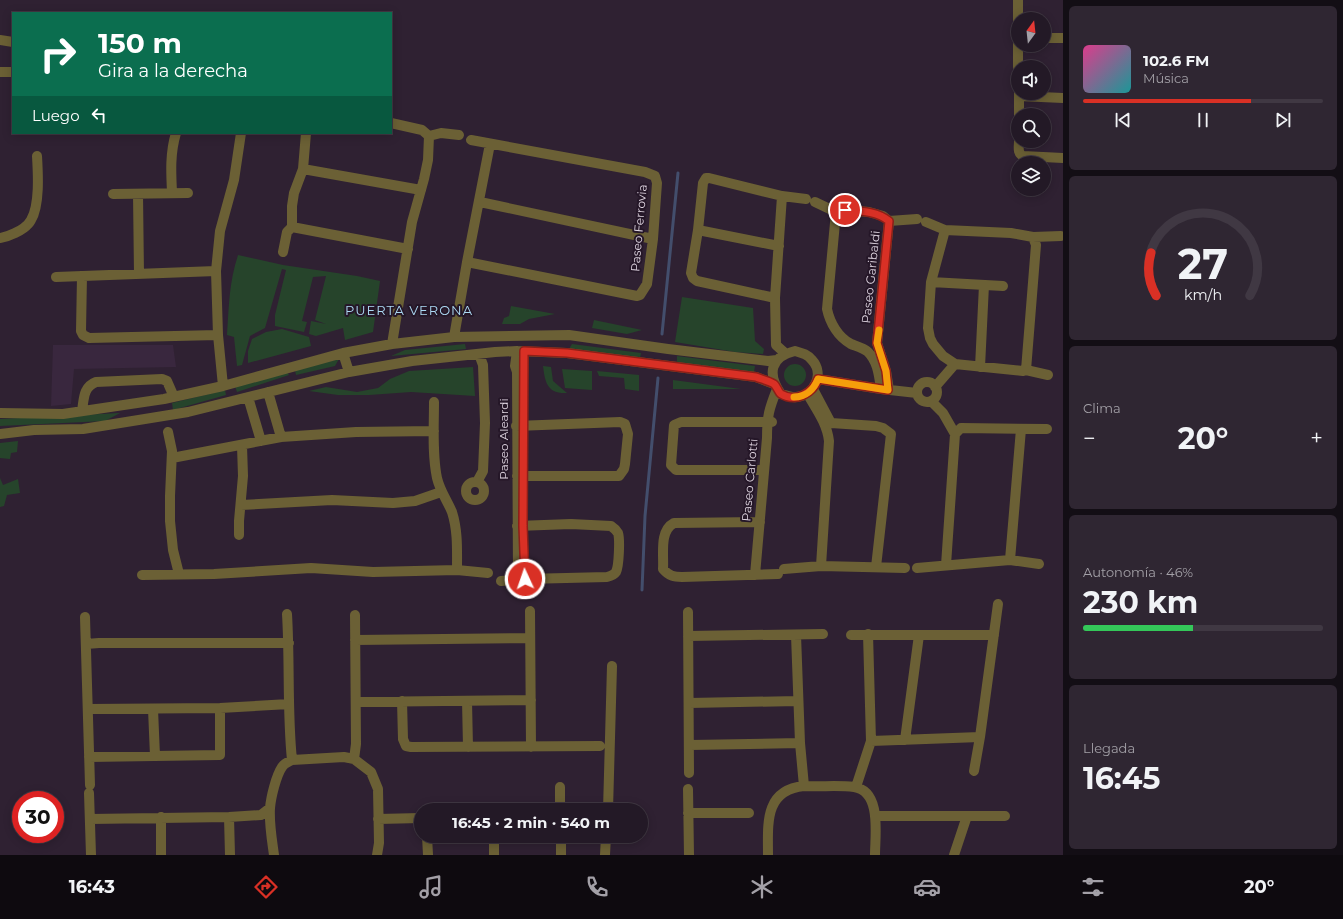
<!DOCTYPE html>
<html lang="es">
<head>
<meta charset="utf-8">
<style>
  :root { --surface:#231926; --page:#2f2632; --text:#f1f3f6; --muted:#a3a0a7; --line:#403843; --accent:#d93025 }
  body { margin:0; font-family:Montserrat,sans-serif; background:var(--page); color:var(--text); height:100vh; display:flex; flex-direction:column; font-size:15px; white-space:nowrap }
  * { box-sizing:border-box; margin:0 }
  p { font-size:13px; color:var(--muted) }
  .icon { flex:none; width:22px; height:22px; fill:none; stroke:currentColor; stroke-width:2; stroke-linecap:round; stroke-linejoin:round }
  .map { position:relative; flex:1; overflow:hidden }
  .drawer { display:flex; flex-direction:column; gap:6px; padding:6px; background:#130e15; width:280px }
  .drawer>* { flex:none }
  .banner { position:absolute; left:12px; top:12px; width:380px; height:122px; border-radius:0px; box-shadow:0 2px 10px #0003,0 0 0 1px var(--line); background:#0b6e4f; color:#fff; overflow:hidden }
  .needle { width:26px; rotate:15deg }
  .tools { position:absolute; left:1011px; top:12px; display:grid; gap:8px }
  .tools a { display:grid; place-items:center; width:40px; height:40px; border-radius:50%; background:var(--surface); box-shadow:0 2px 10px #0003,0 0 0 1px var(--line); font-size:20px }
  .speed { position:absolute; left:12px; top:791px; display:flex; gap:8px; font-size:20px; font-weight:700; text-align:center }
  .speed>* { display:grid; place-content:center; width:52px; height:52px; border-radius:50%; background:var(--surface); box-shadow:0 2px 10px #0003,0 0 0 1px var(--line); line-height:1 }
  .speed .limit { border:6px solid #d22; background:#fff; color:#111 }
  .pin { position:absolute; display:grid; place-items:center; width:34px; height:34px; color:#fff; margin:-17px; border:2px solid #fff; border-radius:50%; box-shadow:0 1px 4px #0007 }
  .me { position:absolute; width:44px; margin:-22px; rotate:357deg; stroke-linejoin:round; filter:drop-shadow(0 0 3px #0008) }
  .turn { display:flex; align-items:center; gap:14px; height:84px; padding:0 20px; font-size:18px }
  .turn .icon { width:52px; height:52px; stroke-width:2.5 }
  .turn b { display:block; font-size:28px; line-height:34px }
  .then { display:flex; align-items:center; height:38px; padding:0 20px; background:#0003; gap:8px; font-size:15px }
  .big { font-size:30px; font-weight:700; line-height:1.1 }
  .drawer .widget { flex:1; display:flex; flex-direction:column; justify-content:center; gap:6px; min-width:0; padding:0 14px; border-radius:6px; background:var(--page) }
  .drawer .dial { align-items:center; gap:0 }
  .dial svg { height:104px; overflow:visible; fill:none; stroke:var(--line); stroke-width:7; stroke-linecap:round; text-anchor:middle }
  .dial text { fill:var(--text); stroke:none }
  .song { display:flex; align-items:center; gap:12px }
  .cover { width:48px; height:48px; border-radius:6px; background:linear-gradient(135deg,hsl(330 70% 55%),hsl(180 70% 35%)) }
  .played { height:4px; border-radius:2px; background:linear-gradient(90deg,var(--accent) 70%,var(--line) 70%) }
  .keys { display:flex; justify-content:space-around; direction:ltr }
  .heat { display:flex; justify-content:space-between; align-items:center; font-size:22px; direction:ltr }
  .charge { height:6px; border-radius:3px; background:linear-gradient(90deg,#34c759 46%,var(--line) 0) }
  .trip { position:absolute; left:414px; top:803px; width:234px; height:40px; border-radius:20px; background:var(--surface); box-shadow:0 2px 10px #0003,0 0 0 1px var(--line); font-weight:700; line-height:40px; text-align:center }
  .tabs { display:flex; height:64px; justify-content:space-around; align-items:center; background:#0e0a0f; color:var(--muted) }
  .tabs .icon { width:28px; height:28px }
  .tabs .on { color:var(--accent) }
  .tabs b { font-size:18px; color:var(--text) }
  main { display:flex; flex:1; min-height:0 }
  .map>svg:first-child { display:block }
  .built { fill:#39273e }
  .green { fill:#26442b }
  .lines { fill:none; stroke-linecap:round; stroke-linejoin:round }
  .stream { stroke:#434e6c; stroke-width:3 }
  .minor { stroke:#6b6035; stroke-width:10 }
  .route-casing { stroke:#8d1f18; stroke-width:10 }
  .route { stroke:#d93025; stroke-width:7 }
  .slow { stroke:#f59e0b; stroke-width:7 }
  .labels { text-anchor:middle; stroke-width:4; stroke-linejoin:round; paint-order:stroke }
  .street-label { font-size:12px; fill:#dfd5e1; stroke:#251728 }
  .neighbourhood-label { font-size:13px; letter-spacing:1px; fill:#acdaf4; stroke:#251728 }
</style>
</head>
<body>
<main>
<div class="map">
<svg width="1063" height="855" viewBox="0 0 1063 855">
  <rect width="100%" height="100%" fill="#2f2132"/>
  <path class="built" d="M53,345H173L176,367L74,369L71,404L51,406Z"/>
  <path class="green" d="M238,255L283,265L357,276L380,281L373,332L345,340L343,328L316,336L309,334L311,321L326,324L315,320L326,276L313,277L302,321L307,322L304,332L275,326V315L286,270L282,269L265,328L250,336L242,365L237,366L234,337L227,335C229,305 229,283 238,255Z
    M682,297L753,308L755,341L764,349L763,354L735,352L675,342Z
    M511,306L555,314L529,319L520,324H502L504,318L509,316Z
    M594,320L642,330L627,334L592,328Z
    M282,329L309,337L311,346L248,363V351L252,339L266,332Z
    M465,344L466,349L391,356L405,350Z
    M572,344L641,353L640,358L569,349Z
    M677,356L755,366L754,372L677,362Z
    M339,359L335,366L296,375L295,370Z
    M784 375a11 11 0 1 1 22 0a11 11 0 1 1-22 0Z
    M543,366L551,367L553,381L567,393C547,394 545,382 543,366Z
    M473,367L475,396L411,392L369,395H338L309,391L326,387L357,392L378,388L390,379L409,371Z
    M562,369L592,371V390L565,388Z
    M597,371L639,375V391L625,389L624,378L599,376Z
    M287,372L289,375L237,392L235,386Z
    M673,380L741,389H673Z
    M225,390L226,395L173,410L172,403Z
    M120,413L105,421L0,426V419Z
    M18,441L17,452L11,453L10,459L0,458V443Z
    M0,463V478L3,485L18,479L20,493L7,495L4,506L0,507Z"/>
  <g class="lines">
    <path class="stream" d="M662,334L678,173
      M642,590L645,516L658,378"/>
    <path class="minor" d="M1018,37V0
      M1018,37V67
      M1044,38H1063
      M0,40L13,42
      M0,72H13
      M1019,96L1063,98
      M1019,115V93
      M391,123L422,130L429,136
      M429,136L441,133L459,135
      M1019,141C1019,147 1017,153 1023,156L1063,158
      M303,169L421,190
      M172,192C171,172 170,153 176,133
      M113,194L188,193
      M138,194L139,274
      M782,196L775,298L776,345L786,354
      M480,202L653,239
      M815,202L836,212L845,210L869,212L883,216L889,221L877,343L886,371L889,390
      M836,212L827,309C830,323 838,337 851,344C856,346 864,348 868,352C878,362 879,376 881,389
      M889,221L917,219
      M926,222L945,230L1011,233L1033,237L1036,245L1026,370L1023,371L955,364L943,356L933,344L930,338L928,328L931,282L945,230
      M292,227L408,249
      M698,230L779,246
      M1033,237L1061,236
      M0,238C6,237 9,236 15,233C20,231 28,226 31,220C40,205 38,173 37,156
      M283,252L287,232L292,227V206L294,193L303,169L306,133
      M467,262L637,296L640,295L647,284L653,239L657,183L655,176L645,172L471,140
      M82,276L81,331L83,335L89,338L218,335
      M56,277L216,271
      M931,282L1003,286
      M775,298L697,281L693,278L691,273L698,230L703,183L706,178H709L782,196L806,199
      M454,337L467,262L490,144
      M392,344L412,222L424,179L428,160L429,136
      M517,351L515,366L517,372L518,579
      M795,351C802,353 807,354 812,360C825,374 814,396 796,397C791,398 785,395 781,394C767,374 770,357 795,351Z
      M343,353L349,372
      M980,367L984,285
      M1026,370L1048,375
      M818,379L881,389L917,393
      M523,381L524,351
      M917 392a10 10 0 1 1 20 0a10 10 0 1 1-20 0Z
      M223,386L218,335L216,271L220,231L234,180L241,133
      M935,387L955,364
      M813,389L831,423L876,426L883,428L891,434L876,567
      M268,392L281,437
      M807,393C816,409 827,423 829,441L821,566L905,568
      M248,397L261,441
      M931,401L943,413L955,434L946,565
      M434,402C434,427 432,454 437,478C440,491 447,500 452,512C458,531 457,550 457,570
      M82,411C84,399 83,387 96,382L162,379L167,381L174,397
      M0,413L63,414L164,399L223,386L343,353L392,344L454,337L569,335L668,349L768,361L777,360
      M516,426L620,422L625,424L628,434L625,464L624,469L619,476H517
      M168,432L172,451L170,496V521L173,550L179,574
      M0,434L34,430L83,429L188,412L349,372L412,361L495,352L517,351L567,353L756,377L774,384
      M955,434L961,428L1047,429
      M172,458L281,437L356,432L434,431
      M764,470H676L671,465L674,425L681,422H772
      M477,482L483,471L485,423L483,365L479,354
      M466 491a9 9 0 1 1 18 0a9 9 0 1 1-18 0Z
      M241,505L332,500L393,503L415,501L441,492
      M760,522L674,523C659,531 664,554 663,569C669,576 674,577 682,577L778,574
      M239,535V521L243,476L242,446
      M1010,560L1021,429
      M917,568L1010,560L1039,564
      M784,569L821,566
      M142,575L214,574L311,568L373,572L457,570L488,573
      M755,575L767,438C767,416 769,409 777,389
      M501,581L525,579L607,577C611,576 614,575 616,572C619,566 620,539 618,533C616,530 614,528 611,526L571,524L517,526
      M530,611L531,747
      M688,612L689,773
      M287,614C290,663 287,712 292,760
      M85,617L90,785
      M796,635L800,743L804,786
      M851,635H994
      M688,636L823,634
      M355,640L530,638
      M86,644L99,643H289
      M402,701L403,739L406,746L411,747L600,746
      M467,701L468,747
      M356,702L531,700
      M689,703L798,701
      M88,709L220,708L289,704
      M153,709L155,756
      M905,740L919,635
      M871,741L980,737
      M690,745L800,743
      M89,757L220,755V708
      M354,759L356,744L355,615
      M974,771L980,737L998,604
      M560,787V810
      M856,787L871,741L868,634
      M688,789L689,855
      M89,793L91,855
      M608,810L612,666
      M688,813H749
      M876,816H967
      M161,817V855
      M229,817L230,855
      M90,819L229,817L261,815L270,808
      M378,819L421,818
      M427,836L428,855
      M494,836V855
      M561,836V855
      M274,855C272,840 269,824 270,808C271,797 276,776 282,767C285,763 288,762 292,760L344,757L354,759L371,772L378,789L379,843L377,855
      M605,855L606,836
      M768,855C768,824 764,790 804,786C821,787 838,785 854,787C882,791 875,835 875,855
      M954,855L967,816H1005"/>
  </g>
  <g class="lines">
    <defs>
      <path id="route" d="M525,579L523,526L524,351L567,353L756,377C761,379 769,381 774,384C777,386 778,392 781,394C796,403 813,393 818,379L888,390L886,371L877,343L889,221C877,211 860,211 845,210"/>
    </defs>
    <use href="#route" class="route-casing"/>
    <use href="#route" class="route"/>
    <path class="slow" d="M794,397C806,397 814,389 818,379L888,390L886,371L877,343L879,330"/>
  </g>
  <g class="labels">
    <g class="street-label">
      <text transform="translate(639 228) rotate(-85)" y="4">Paseo Ferrovia</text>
      <text transform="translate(871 277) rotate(-84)" y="4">Paseo Garibaldi</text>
      <text transform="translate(504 439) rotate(-90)" y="4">Paseo Aleardi</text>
      <text transform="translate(750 480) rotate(-85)" y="4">Paseo Carlotti</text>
    </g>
    <g class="neighbourhood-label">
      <text x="409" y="315">PUERTA VERONA</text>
    </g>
  </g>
</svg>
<div class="tools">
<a><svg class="needle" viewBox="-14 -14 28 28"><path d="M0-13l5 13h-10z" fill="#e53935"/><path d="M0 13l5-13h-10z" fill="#a3a0a7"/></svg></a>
<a><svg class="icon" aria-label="sound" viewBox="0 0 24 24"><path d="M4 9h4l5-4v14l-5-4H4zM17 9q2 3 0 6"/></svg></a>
<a><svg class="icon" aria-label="search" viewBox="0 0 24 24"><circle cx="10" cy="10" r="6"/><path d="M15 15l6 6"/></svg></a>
<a><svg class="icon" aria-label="layers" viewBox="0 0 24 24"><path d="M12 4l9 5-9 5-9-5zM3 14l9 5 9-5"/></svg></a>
</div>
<div class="speed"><div class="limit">30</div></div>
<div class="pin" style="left:845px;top:210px;background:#d93025"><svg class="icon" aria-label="arrive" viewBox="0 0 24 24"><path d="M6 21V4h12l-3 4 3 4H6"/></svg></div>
<svg class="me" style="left:525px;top:579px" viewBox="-20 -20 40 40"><circle r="17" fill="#d93025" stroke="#fff" stroke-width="3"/><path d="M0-11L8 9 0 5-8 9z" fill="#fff"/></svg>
<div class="trip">16:45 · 2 min · 540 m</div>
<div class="banner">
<div class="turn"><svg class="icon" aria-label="right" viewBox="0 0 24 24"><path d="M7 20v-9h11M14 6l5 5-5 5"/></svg><div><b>150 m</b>Gira a la derecha</div></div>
<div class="then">Luego<svg class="icon" aria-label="left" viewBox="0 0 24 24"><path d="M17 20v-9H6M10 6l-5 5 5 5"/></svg></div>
</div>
</div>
<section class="drawer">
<div class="widget">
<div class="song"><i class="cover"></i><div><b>102.6 FM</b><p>Música</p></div></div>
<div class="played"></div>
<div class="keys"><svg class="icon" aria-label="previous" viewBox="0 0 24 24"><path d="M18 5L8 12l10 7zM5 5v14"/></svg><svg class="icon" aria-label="pause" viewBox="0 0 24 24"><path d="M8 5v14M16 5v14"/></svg><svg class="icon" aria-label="next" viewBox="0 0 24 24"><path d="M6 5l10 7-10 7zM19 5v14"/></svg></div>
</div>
<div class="widget dial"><svg viewBox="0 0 100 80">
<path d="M14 69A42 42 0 1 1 86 69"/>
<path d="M14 69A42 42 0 0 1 10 36" stroke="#d93025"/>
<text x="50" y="56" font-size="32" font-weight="700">27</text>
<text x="50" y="72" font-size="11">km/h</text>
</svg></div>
<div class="widget"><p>Clima</p>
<div class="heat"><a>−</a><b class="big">20°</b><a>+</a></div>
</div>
<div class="widget"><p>Autonomía · 46%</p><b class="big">230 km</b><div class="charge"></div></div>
<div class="widget"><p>Llegada</p><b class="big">16:45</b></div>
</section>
</main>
<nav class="tabs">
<b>16:43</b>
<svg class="icon on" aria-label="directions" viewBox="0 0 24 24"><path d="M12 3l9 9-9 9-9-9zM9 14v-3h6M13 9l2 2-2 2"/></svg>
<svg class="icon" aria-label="music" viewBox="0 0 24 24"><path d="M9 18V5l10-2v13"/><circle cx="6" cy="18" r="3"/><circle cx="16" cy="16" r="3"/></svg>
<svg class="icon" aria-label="phone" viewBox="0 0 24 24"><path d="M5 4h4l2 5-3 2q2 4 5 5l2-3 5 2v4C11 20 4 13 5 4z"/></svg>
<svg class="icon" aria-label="climate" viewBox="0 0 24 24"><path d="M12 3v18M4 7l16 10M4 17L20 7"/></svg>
<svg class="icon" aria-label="car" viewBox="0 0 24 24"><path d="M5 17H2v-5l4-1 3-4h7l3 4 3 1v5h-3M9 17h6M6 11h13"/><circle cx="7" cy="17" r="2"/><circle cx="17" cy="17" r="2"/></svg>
<svg class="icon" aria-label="filters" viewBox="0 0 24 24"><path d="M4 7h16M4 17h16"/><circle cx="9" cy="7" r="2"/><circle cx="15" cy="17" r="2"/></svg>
<b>20°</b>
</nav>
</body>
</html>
